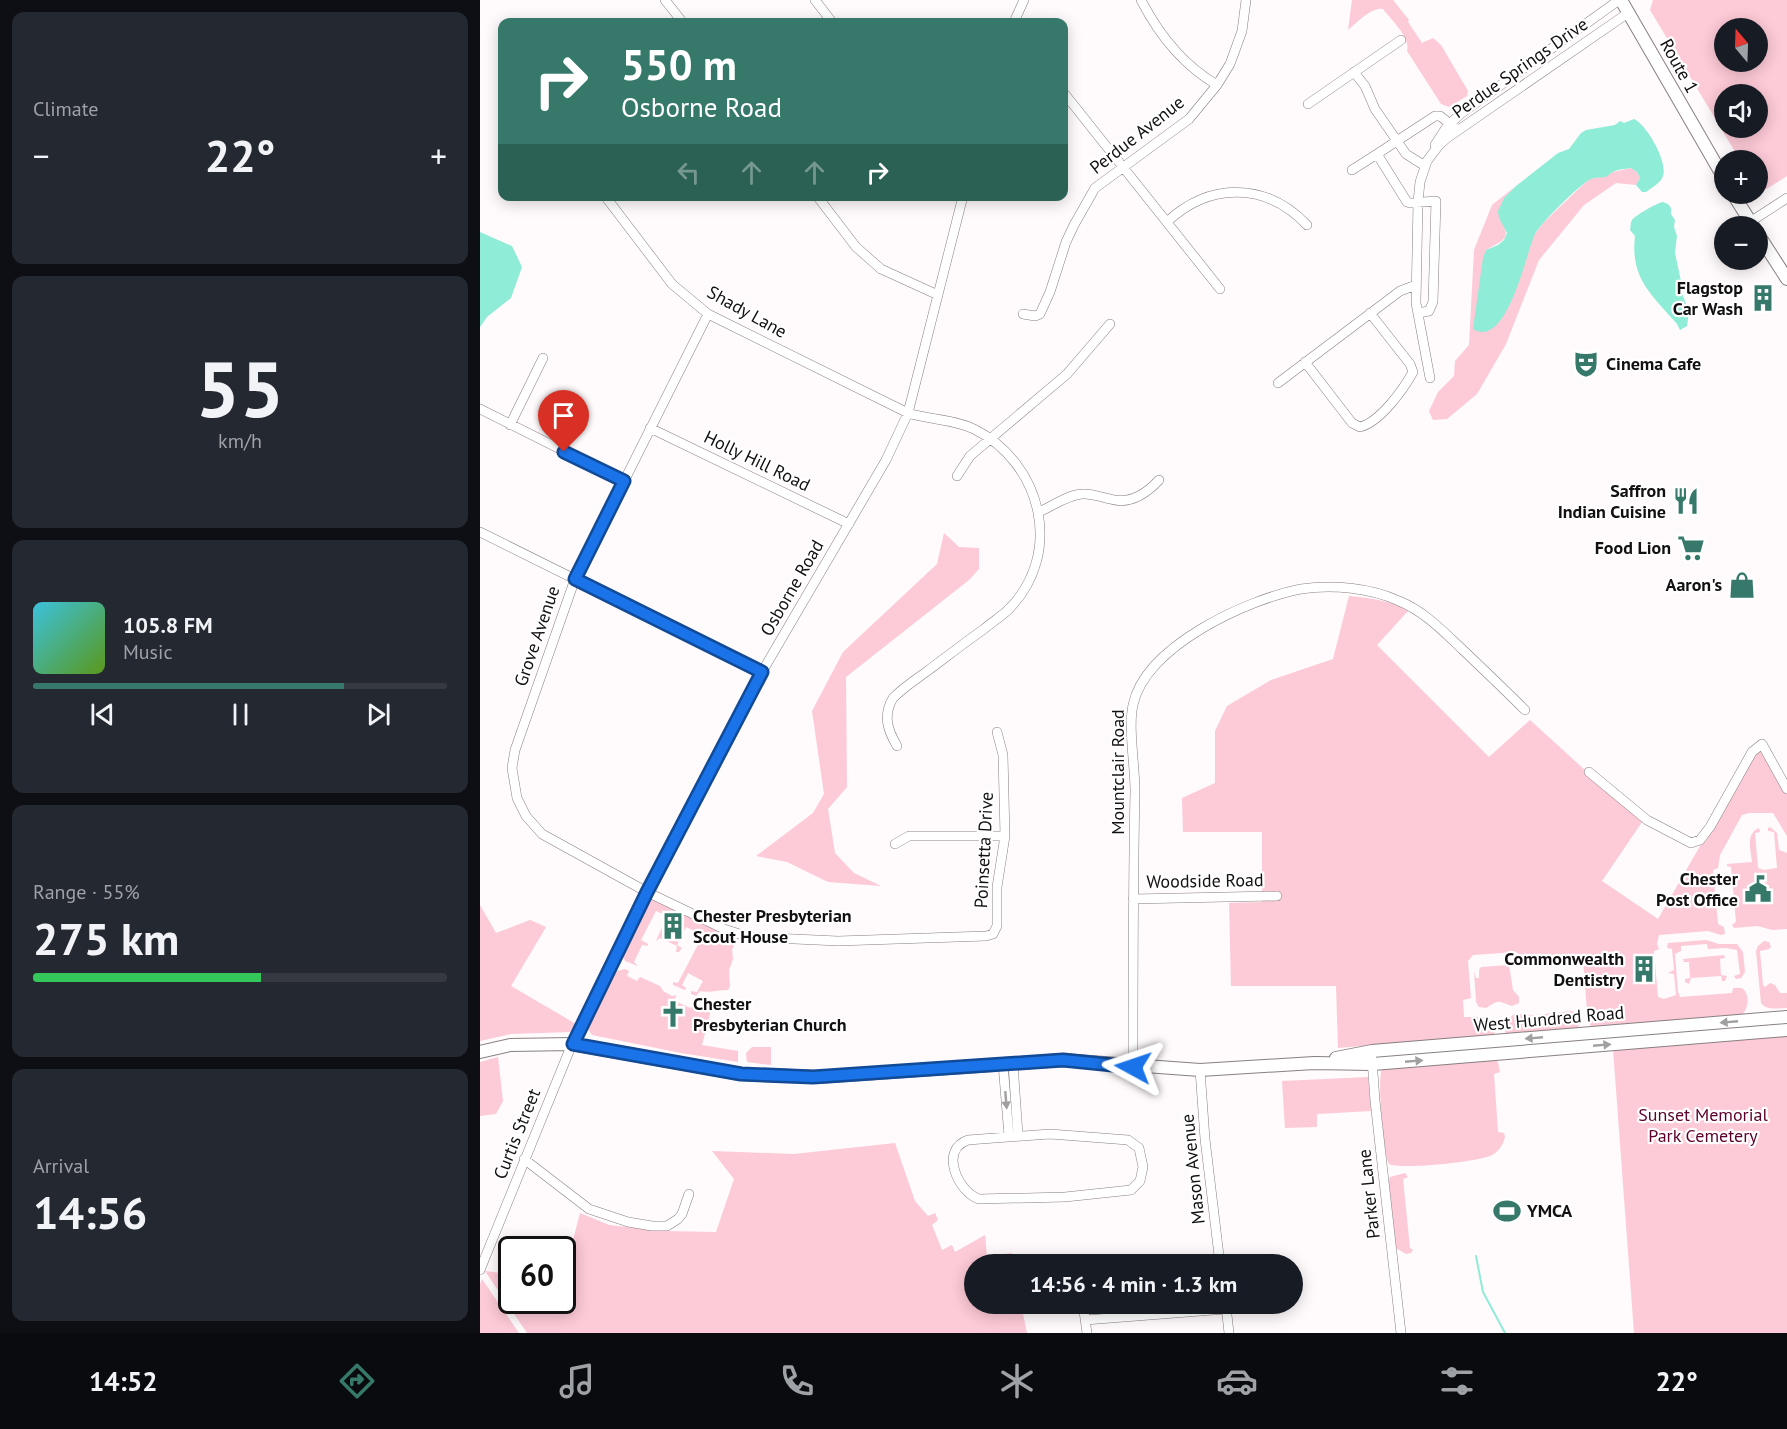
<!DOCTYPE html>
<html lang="en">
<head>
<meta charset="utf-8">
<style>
  :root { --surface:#171b24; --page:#242831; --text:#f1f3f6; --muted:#9ea1a6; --line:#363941; --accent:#36796b }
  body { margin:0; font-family:"PT Sans",sans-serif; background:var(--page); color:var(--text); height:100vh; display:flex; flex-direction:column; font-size:22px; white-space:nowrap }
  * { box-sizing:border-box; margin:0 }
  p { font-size:20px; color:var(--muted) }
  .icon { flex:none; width:33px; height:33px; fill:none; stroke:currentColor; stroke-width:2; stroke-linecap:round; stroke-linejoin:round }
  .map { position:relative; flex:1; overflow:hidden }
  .details { display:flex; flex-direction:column; gap:12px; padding:12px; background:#0d0f14; width:480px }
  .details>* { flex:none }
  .banner { position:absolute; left:18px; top:18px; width:570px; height:183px; border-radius:12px; box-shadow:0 3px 15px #0003; background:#36796b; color:#fff; overflow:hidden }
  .needle { width:39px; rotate:341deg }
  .buttons { position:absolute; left:1234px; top:18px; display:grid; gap:12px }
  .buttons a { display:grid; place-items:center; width:54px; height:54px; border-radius:50%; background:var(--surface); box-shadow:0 3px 15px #0003; font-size:30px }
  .speed { position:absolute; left:18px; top:1236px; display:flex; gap:12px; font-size:30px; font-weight:700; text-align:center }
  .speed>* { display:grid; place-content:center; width:78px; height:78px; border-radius:50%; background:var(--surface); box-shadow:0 3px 15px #0003; line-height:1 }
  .speed .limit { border:3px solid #111; border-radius:9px; background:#fff; color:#111 }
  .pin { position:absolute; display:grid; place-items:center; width:51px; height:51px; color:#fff; margin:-62px -26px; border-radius:50% 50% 50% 0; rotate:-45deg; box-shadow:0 0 6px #0007 }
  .pin .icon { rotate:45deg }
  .me { position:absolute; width:66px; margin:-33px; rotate:275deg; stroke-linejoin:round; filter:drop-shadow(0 0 4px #0008) }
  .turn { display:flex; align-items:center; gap:21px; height:126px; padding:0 24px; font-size:27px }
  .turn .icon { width:78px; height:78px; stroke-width:2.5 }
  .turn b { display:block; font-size:42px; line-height:51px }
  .lanes { display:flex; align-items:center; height:57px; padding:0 24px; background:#0003; justify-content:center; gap:30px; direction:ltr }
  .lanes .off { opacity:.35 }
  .big { font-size:45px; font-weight:600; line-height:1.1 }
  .details .card { flex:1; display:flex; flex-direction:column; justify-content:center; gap:9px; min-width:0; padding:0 21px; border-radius:12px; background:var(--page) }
  .details .dial { align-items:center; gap:0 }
  .dial b { font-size:78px; line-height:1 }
  .song { display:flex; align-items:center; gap:18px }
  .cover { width:72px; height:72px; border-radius:9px; background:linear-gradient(135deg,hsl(190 70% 55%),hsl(90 70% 35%)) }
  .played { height:6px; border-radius:3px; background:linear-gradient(90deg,var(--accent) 75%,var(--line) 75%) }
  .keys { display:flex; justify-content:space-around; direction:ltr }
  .heat { display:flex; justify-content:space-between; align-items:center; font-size:33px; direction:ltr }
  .charge { height:9px; border-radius:4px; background:linear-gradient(90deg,#34c759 55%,var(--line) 0) }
  .trip { position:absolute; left:484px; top:1254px; width:339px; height:60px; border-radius:30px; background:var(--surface); box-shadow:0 3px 15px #0003; font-weight:600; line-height:60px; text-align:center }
  .tab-bar { display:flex; height:96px; justify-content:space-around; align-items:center; background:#090b0e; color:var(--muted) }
  .tab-bar .icon { width:42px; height:42px }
  .tab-bar .selected { color:var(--accent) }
  .tab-bar b { font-size:27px; color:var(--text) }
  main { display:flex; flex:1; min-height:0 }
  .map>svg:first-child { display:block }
  .green { fill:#fdcad7; fill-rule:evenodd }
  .water { fill:#8fecd6 }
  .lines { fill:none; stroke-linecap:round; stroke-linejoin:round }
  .stream { stroke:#8fecd6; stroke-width:2 }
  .minor-casing { stroke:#887f81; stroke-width:10 }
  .major-casing { stroke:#887f81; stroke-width:14 }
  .minor { stroke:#fff; stroke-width:9 }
  .major { stroke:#fff; stroke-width:12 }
  .oneway { fill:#a19fa0 }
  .route-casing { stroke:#114b97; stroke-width:15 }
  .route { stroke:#1a73e8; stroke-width:10 }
  .labels { text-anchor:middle; stroke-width:4.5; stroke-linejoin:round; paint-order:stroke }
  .street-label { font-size:18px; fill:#131011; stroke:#fff }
  .poi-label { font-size:18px; font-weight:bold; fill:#131011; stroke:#fff; text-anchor:end }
  .park-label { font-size:18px; fill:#5c002b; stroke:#fff }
</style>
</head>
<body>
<main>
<section class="details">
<div class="card"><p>Climate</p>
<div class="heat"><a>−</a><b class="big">22°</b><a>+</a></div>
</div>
<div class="card dial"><b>55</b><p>km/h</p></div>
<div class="card">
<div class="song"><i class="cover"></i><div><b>105.8 FM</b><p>Music</p></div></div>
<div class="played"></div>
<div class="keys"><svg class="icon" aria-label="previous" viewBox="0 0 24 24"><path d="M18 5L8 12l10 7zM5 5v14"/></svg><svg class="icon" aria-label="pause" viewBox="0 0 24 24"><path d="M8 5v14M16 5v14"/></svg><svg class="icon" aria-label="next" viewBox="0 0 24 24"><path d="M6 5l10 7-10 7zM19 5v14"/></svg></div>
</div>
<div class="card"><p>Range · 55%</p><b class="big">275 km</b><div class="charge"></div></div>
<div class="card"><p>Arrival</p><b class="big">14:56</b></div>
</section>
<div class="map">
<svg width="1307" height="1333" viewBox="0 0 1307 1333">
  <rect width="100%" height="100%" fill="#fffafb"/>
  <path class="green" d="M872,0H913L929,20L928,22L942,43L953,38L961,45L988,91L987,96L969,107L961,104L927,51C931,37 911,20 903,9C891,7 877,23 868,30Z
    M1173,0H1307V176L1280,193L1278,190V160H1260L1170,10ZM1245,28H1278V62H1245ZM1245,94H1278V128H1245Z
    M1151,168L1157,172L1160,178L1156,185L1136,183L1104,205L1059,260L1026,344L997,394L967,419L953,420L949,411L958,392L974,376L975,361L989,345L994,250L1012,205L1036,186L1024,198L1019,218C1034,240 1022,240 1006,250L1055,234L1063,223L1109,179L1126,176L1133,172Z
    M464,533L479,547L499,548V569L489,580L366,677L367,787L348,809L355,853L374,873L401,886L348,882L307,862L276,856L333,813L344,794L332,711L363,652L457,564Z
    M869,596C890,598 909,600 928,611L897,645L1009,757L1050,720L1162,822L1122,881L1178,919L1220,846L1227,840L1272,754L1276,751L1282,750L1307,793V836L1293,813H1269L1262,815L1240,855L1238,868L1233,870L1238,924L1244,927L1245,934L1241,935L1228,931L1179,935L1177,944L1179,949L1174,951L1178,997L1184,999L1196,995L1194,974L1188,973L1194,970L1192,949L1187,948L1188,943L1226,940L1239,944H1257L1263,952L1265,972L1261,978L1256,979L1254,976L1260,974L1257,950L1246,948L1228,949L1227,944L1201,946V951L1195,954L1198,992L1200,997L1252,993L1253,988H1262C1270,994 1269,1008 1262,1015L1112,1027L1108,1022L1103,961L1054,964L1036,952L993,955L988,961L991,998L983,1000L984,1017H1008L1016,1026L1014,1035L858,1048L856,986H751L749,903L782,902V832H703L702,798L735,783V731L747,706L791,680L853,659Z
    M1290,827L1297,833L1299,850L1307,853V929L1292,930L1278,926L1254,928L1252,925L1256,922L1251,867L1247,866V864L1272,862C1271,850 1265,834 1279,828L1280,832L1275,833L1278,868L1284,870L1297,868L1294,832L1288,831V828Z
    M171,899L258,937L252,950L253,959L249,970L250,986L248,990C238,990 229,993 220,991L216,996L211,994V991L217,992L223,981L208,973L202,985L206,988L205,990L193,985V982L198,983L223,935L206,927L197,945L202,948L199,952H196L197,946L180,938L176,941L187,916L176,911L161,940L168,944V946L162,945L154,962L158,966L145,961L142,953L165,903Z
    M0,905L16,933L50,920L66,927L31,986L96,1024L90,1032L31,1034L0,1041Z
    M1284,941L1289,942L1291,947L1289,949L1280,951L1283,985L1285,987L1290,983L1295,985L1300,993H1307V1008C1297,1008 1287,1011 1281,1003L1276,951L1278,946Z
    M1244,955L1245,958L1240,959L1241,975L1247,976L1245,981H1242L1241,976L1211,978L1209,984L1205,982V979L1210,978L1209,962H1204L1203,959Z
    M1029,965L1033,990L1039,997V1003L1032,1006C1017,1001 1020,999 1006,1008L999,1007L996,1002L994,971L996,978H999V970L1001,967Z
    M145,969L149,971L147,976L157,981L160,977L180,986L183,991L192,996L196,995L195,1001L210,1008L215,1004L229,1009L230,1014L222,1045L258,1051V1062L201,1053L112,1035L108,1029V1023L133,972Z
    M1093,1011L1099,1016L1100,1024L1097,1028L1027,1035L1025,1031L1026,1021L1034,1014L1055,1015Z
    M1307,1034V1333H1154L1133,1049Z
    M272,1047H291V1065L267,1062L266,1053Z
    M18,1057L23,1101L16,1114L0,1116V1062Z
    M1017,1058L1020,1072L1014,1074L1018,1132L1024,1133L1025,1137C1023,1145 1019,1151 1012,1155C999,1162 920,1170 909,1164C903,1152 897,1079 902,1069Z
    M888,1077L891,1111L837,1114V1127L805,1128L802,1081Z
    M415,1143L435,1201L448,1216L455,1213L458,1220L452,1225L462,1250L472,1245L475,1252L505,1235L507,1256L532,1253L534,1264H495V1304H541L547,1333H47L5,1271L31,1274L32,1300H82L83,1255L92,1244L100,1213L129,1225L184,1231L236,1232L254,1179L232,1151L314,1154Z
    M925,1173L928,1177L923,1179L930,1248L933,1250L931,1253L926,1254L916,1248L908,1184L910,1177Z
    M2,1279L39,1333H0V1284Z"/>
  <path class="water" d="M1154,119C1167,125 1188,162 1183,176C1181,183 1171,188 1166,192H1162L1156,185L1160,178L1157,172L1151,168C1145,169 1138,169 1133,172C1129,174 1130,175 1125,177C1120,178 1116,177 1111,179C1101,183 1060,224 1055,234C1046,253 1027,350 993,329L1003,258L1006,250L1018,245L1024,240L1027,233L1019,218L1018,211L1024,198L1036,186L1078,153L1089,149L1101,133L1106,130L1135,125L1140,121L1144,123Z
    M1183,202L1188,204L1191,208V214L1195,220L1194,227L1197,236L1195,253L1201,281L1199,285L1209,312L1207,326L1200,330L1197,324C1171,294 1150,278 1155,236L1150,230C1151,227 1150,223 1152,220C1156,215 1177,203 1183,202Z
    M0,232L32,246L42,267L31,298L7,317L0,327Z"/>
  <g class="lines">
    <path class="stream" d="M996,1256L1003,1292L1025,1333"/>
    <defs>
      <path id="minor" d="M185,0L200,19
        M335,0L352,22
        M661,0C679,35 703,65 737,85
        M534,22L544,0
        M874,72L885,86L895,109L926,154L945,166
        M584,93L740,289
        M828,104L921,40
        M955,145L966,128L979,115L1139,0
        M872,170L897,154
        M125,196L192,284L228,314L428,413C450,420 474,419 494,429C562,463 584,553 529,609C522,616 512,622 504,629C484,643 465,658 446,672C435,680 423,688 413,698C403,715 407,729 417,746
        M337,196L376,247L401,269L458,295
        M687,222C730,182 786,182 827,225
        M1270,222L1307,198
        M938,313L949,311L953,302L956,201L930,203L927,202L897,154L955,116H960L978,130
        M228,314L95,579L35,750L32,768L37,798L46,816L62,834L167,892L244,929L269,937L358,941L506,936L513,934L517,926V887L525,836L523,755L517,732
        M543,314L555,316L560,314L570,292L586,242L594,225L615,188L709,119L737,85L750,64L762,31L766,0
        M825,362L872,423L880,427C900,422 923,390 933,372L930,364L890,313
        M950,378L936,303L938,202L940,182L947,161L959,145L967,138L1148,13
        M798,383L920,291L936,285
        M0,409L144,481
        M30,425L63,358
        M170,428L369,524
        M477,476L490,456L587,374L630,324
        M559,512C573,506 587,495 602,494C612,493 620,497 630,499C650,505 666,494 679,480
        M0,532L282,672
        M1109,772L1167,820L1211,843L1220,840L1230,827L1272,752L1282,744L1307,789
        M415,844L429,836H525
        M653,899L797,896
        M892,1059L895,1101L921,1333
        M523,1064L529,1136
        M533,1064L538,1135
        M653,1067C653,975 653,883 655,791C655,766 648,727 653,705C665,646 768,599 821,589C852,584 891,588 919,601C944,611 964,632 983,650C1004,670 1025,690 1045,710
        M720,1070L725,1139L740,1264
        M570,1134L648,1140L659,1148L663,1167L660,1181L651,1190L585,1197L499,1199C478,1192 459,1150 488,1140Z
        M44,1159L109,1209L148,1222L172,1226H187L198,1219L202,1214L209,1194
        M0,1270L92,1044L167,892L282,672L406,460L428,413L483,196
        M603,1304L607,1333
        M746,1306L749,1333
        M605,1320L746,1309"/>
      <path id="major" d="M1141,0L1245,180
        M1253,194L1273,226
        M1278,234L1307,279
        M0,1052L30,1045L92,1044L261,1074L338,1077L583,1060L720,1070L834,1063L893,1064L1307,1030
        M856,1058L892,1051L1307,1017"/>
    </defs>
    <use href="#minor" class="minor-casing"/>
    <use href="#major" class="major-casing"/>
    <use href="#minor" class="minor"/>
    <use href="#major" class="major"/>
  </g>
  <defs><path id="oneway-solid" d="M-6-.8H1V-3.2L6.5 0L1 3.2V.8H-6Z" transform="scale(1.5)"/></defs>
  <g class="oneway">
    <use href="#oneway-solid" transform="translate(1249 1022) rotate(175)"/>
    <use href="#oneway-solid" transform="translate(1054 1038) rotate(175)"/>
    <use href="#oneway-solid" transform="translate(1122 1045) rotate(-5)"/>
    <use href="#oneway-solid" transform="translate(934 1061) rotate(-5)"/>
    <use href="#oneway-solid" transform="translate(526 1100) rotate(85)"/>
  </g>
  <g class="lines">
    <defs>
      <path id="route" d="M84,452L144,481L95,579L282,672L167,892L93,1044L261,1074L333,1077L583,1060L653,1067"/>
    </defs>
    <use href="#route" class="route-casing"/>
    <use href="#route" class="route"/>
  </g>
  <defs>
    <symbol id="building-bare" viewBox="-9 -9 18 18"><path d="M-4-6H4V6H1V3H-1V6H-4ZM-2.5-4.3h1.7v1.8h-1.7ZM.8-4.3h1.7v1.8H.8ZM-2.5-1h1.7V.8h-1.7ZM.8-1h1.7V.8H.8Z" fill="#36796b" stroke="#fff" stroke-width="2.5" paint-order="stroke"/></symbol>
    <symbol id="theatre-bare" viewBox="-9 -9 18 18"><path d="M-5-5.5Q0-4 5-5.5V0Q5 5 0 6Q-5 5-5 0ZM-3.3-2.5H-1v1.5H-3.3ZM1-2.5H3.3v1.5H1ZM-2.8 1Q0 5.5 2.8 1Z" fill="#36796b" stroke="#fff" stroke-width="2.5" paint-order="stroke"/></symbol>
    <symbol id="restaurant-bare" viewBox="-9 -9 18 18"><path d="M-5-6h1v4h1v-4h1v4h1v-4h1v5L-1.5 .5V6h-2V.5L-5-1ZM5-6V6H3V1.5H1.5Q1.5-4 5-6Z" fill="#36796b" stroke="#fff" stroke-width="2.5" paint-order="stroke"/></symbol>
    <symbol id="supermarket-bare" viewBox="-9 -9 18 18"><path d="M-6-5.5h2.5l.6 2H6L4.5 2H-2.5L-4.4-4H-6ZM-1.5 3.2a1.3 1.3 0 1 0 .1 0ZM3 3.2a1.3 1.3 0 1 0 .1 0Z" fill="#36796b" stroke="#fff" stroke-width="2.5" paint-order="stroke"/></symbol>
    <symbol id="shop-bare" viewBox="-9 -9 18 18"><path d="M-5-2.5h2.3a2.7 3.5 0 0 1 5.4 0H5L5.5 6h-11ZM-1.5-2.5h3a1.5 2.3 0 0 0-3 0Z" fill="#36796b" stroke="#fff" stroke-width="2.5" paint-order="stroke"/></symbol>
    <symbol id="civic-bare" viewBox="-9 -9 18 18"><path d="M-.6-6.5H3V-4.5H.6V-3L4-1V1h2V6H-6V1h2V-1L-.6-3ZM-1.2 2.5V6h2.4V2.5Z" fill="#36796b" stroke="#fff" stroke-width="2.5" paint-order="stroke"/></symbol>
    <symbol id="church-bare" viewBox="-9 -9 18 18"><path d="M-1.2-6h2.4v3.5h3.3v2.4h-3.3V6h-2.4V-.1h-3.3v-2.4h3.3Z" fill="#36796b" stroke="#fff" stroke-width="2.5" paint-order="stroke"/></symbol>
    <symbol id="stadium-bare" viewBox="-9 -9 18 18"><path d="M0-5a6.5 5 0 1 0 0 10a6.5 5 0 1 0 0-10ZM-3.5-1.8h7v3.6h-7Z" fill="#36796b" stroke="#fff" stroke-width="2.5" paint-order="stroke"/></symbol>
  </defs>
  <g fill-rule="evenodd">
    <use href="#building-bare" x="1264" y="279" width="38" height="38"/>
    <use href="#theatre-bare" x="1087" y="345" width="38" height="38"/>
    <use href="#restaurant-bare" x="1187" y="482" width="38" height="38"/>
    <use href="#supermarket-bare" x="1192" y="529" width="38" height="38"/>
    <use href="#shop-bare" x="1243" y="566" width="38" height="38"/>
    <use href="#civic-bare" x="1259" y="870" width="38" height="38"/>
    <use href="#building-bare" x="174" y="907" width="38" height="38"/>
    <use href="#building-bare" x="1145" y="950" width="38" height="38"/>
    <use href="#church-bare" x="174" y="995" width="38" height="38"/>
    <use href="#stadium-bare" x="1008" y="1192" width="38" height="38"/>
  </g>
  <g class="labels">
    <g class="street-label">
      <text transform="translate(1199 66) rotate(61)" y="6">Route 1</text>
      <text transform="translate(1040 68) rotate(-35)" y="6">Perdue Springs Drive</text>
      <text transform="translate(657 135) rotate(-38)" y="6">Perdue Avenue</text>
      <text transform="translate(267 312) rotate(29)" y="6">Shady Lane</text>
      <text transform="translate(277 461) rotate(26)" y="6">Holly Hill Road</text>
      <text transform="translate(312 588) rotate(-60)" y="6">Osborne Road</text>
      <text transform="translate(57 636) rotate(-71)" y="6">Grove Avenue</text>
      <text transform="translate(638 772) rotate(-90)" y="6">Mountclair Road</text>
      <text transform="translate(504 850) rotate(-87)" y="6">Poinsetta Drive</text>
      <text transform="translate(725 881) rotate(-1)" y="6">Woodside Road</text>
      <text transform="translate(1069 1019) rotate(-5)" y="6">West Hundred Road</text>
      <text transform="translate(37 1134) rotate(-68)" y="6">Curtis Street</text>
      <text transform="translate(713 1169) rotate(-96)" y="6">Mason Avenue</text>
      <text transform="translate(889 1194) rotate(-96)" y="6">Parker Lane</text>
    </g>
    <g class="poi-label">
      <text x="1263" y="294">Flagstop<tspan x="1263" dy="21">Car Wash</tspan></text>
      <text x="1126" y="370" text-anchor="start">Cinema Cafe</text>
      <text x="1186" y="497">Saffron<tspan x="1186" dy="21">Indian Cuisine</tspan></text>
      <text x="1191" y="554">Food Lion</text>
      <text x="1242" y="591">Aaron's</text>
      <text x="1258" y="885">Chester<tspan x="1258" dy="21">Post Office</tspan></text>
      <text x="213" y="922" text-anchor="start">Chester Presbyterian<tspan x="213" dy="21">Scout House</tspan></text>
      <text x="1144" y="965">Commonwealth<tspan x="1144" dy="21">Dentistry</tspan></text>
      <text x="213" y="1010" text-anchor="start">Chester<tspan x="213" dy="21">Presbyterian Church</tspan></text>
      <text x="1047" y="1217" text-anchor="start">YMCA</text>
    </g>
    <g class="park-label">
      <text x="1223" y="1121">Sunset Memorial<tspan x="1223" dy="21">Park Cemetery</tspan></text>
    </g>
  </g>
</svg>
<div class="buttons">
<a><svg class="needle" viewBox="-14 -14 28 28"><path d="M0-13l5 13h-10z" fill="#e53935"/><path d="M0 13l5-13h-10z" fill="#9ea1a6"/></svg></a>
<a><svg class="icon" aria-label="sound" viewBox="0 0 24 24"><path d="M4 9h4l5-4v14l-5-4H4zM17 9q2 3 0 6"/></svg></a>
<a>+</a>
<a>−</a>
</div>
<div class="speed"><div class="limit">60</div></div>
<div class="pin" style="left:84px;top:452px;background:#d93025"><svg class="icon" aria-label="arrive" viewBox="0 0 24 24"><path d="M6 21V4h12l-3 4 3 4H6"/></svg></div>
<svg class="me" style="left:653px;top:1067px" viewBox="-20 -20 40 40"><path d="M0-17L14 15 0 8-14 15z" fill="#1a73e8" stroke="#fff" stroke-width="4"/></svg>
<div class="trip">14:56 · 4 min · 1.3 km</div>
<div class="banner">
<div class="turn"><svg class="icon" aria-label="right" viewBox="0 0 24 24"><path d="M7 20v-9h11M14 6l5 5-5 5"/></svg><div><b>550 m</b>Osborne Road</div></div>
<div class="lanes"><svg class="icon off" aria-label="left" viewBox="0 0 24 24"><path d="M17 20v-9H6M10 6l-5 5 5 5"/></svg><svg class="icon off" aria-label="ahead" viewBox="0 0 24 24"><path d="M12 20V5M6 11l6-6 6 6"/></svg><svg class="icon off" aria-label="ahead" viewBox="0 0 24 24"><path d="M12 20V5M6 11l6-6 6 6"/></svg><svg class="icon" aria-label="right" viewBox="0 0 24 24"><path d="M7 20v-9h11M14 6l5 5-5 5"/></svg></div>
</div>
</div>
</main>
<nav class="tab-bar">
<b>14:52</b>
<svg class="icon selected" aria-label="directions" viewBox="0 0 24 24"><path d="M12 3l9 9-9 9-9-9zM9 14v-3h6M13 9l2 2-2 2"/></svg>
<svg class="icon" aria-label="music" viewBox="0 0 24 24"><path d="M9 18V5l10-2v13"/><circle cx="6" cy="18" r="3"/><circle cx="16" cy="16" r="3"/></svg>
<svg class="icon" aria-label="phone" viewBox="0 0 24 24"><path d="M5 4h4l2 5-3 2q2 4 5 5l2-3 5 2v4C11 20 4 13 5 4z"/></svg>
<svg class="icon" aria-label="climate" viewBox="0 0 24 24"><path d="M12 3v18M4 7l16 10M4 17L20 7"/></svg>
<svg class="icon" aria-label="car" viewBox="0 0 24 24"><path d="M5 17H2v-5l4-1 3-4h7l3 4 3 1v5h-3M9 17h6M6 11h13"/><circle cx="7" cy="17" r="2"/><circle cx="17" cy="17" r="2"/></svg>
<svg class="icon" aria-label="filters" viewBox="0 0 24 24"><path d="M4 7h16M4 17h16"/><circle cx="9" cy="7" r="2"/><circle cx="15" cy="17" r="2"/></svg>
<b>22°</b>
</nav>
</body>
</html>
